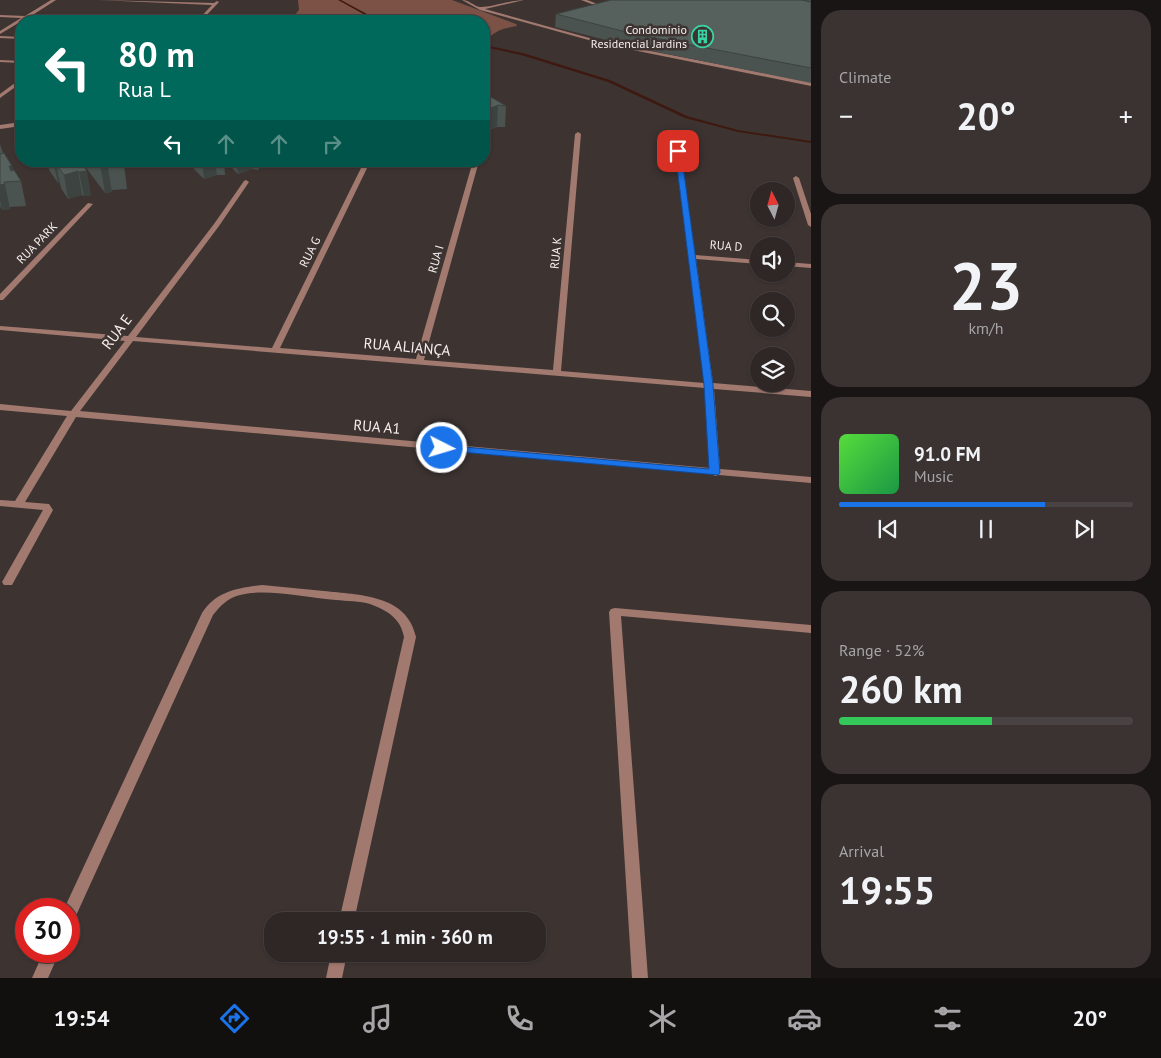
<!DOCTYPE html>
<html lang="en">
<head>
<meta charset="utf-8">
<style>
  :root { --surface:#2e2726; --page:#3a3332; --text:#f1f3f6; --muted:#a7a5a7; --line:#494443; --accent:#1a73e8 }
  body { margin:0; font-family:"PT Sans",sans-serif; background:var(--page); color:var(--text); height:100vh; display:flex; flex-direction:column; font-size:19px; white-space:nowrap }
  * { box-sizing:border-box; margin:0 }
  p { font-size:16px; color:var(--muted) }
  .icon { flex:none; width:28px; height:28px; fill:none; stroke:currentColor; stroke-width:2; stroke-linecap:round; stroke-linejoin:round }
  .map { position:relative; flex:1; overflow:hidden }
  .panel { display:flex; flex-direction:column; gap:10px; padding:10px; background:#191515; width:350px }
  .panel>* { flex:none }
  .banner { position:absolute; left:15px; top:15px; width:475px; height:152px; border-radius:20px; box-shadow:0 1px 4px #0004,0 0 0 1px var(--line); background:#00695c; color:#fff; overflow:hidden }
  .needle { width:32px; rotate:354deg }
  .fabs { position:absolute; left:750px; top:182px; display:grid; gap:10px }
  .fabs a { display:grid; place-items:center; width:45px; height:45px; border-radius:50%; background:var(--surface); box-shadow:0 1px 4px #0004,0 0 0 1px var(--line); font-size:25px }
  .speed { position:absolute; left:15px; top:898px; display:flex; gap:10px; font-size:25px; font-weight:700; text-align:center }
  .speed>* { display:grid; place-content:center; width:65px; height:65px; border-radius:50%; background:var(--surface); box-shadow:0 1px 4px #0004,0 0 0 1px var(--line); line-height:1 }
  .speed .limit { border:8px solid #d22; background:#fff; color:#111 }
  .pin { position:absolute; display:grid; place-items:center; width:42px; height:42px; color:#fff; margin:-21px; border-radius:10px; box-shadow:0 2px 8px #0006 }
  .me { position:absolute; width:55px; margin:-28px; rotate:95deg; stroke-linejoin:round; filter:drop-shadow(0 0 4px #0008) }
  .turn { display:flex; align-items:center; gap:18px; height:105px; padding:0 20px; font-size:22px }
  .turn .icon { width:65px; height:65px; stroke-width:2.5 }
  .turn b { display:block; font-size:35px; line-height:42px }
  .lanes { display:flex; align-items:center; height:48px; padding:0 20px; background:#0003; justify-content:center; gap:25px; direction:ltr }
  .lanes .off { opacity:.35 }
  .big { font-size:38px; font-weight:700; line-height:1.1 }
  .panel .card { flex:1; display:flex; flex-direction:column; justify-content:center; gap:8px; min-width:0; padding:0 18px; border-radius:20px; background:var(--page) }
  .panel .dial { align-items:center; gap:0 }
  .dial b { font-size:65px; line-height:1 }
  .song { display:flex; align-items:center; gap:15px }
  .cover { width:60px; height:60px; border-radius:8px; background:linear-gradient(135deg,hsl(110 70% 55%),hsl(140 70% 35%)) }
  .played { height:5px; border-radius:2px; background:linear-gradient(90deg,var(--accent) 70%,var(--line) 70%) }
  .keys { display:flex; justify-content:space-around; direction:ltr }
  .heat { display:flex; justify-content:space-between; align-items:center; font-size:28px; direction:ltr }
  .charge { height:8px; border-radius:4px; background:linear-gradient(90deg,#34c759 52%,var(--line) 0) }
  .trip { position:absolute; left:264px; top:912px; width:282px; height:50px; border-radius:20px; background:var(--surface); box-shadow:0 1px 4px #0004,0 0 0 1px var(--line); font-weight:700; line-height:50px; text-align:center }
  .tabs { display:flex; height:80px; justify-content:space-around; align-items:center; background:#12100f; color:var(--muted) }
  .tabs .icon { width:35px; height:35px }
  .tabs .on { color:var(--accent) }
  .tabs b { font-size:22px; color:var(--text) }
  main { display:flex; flex:1; min-height:0 }
  .map>svg:first-child { display:block }
  .forest { fill:#7c5247 }
  .lines { fill:none; stroke-linecap:round; stroke-linejoin:round }
  .stream { fill:#3e1910; fill-rule:evenodd }
  .street { fill:#a2796f; fill-rule:evenodd }
  .wall { fill:#4a534f }
  .shaded-wall { fill:#3c4340 }
  .building { fill:#56605c; stroke:#3c4340 }
  .route { fill:#1a73e8; stroke:#114b97 }
  .labels { text-anchor:middle; stroke-width:5; stroke-linejoin:round; paint-order:stroke }
  .far-poi-label { font-size:12px; fill:#f5efed; stroke:#3d3432; text-anchor:end }
  .far-street-label { font-size:12px; fill:#f5efed; stroke:#3d3432 }
  .street-label { font-size:15px; fill:#f5efed; stroke:#3d3432 }
</style>
</head>
<body>
<main>
<div class="map">
<svg width="811" height="978" viewBox="0 0 811 978">
  <rect width="100%" height="100%" fill="#3d3432"/>
  <path class="forest" d="M298,0H452L516,24L517,26C506,28 496,30 488,39L490,43L484,49V21H290L299,10Z"/>
  <g class="lines">
    <path class="stream" d="M338,0H341L380,21H376Z
      M484,45L523,53L610,80L687,116L738,130L811,141V143L738,132L685,118L608,82L521,55L484,47Z"/>
    <path class="street" d="M51,0H56L31,16L134,21L27,18L0,34V31L21,18L0,17V15L25,16Z
      M98,0L214,3L217,1L219,2L201,21H197L212,5Z
      M462,0C470,0 473,6 480,7C488,8 512,0 524,0L485,9L604,42L811,82V86L603,44L480,10Z
      M581,0H587L608,8L605,9Z
      M0,36L21,37V39L0,38Z
      M0,60L21,61V63L0,62Z
      M19,80H21V83L0,98V94Z
      M21,122V126L0,129V125Z
      M578,132L581,134L561,371L704,383L675,151L680,150L695,255L759,260V264L696,259L713,383L811,391V397L714,389L720,469L811,477V483L719,475L715,476L711,474L76,417L25,502L49,504L53,510L12,585H4L2,582L43,510L0,506V500L15,501L67,416L0,410V404L71,411L125,341L0,330V326L128,336L214,224L244,181L246,180L249,182L219,226L136,337L272,348L363,164L366,162L369,164L280,348L416,359L473,161H479L424,360L553,370L575,134ZM133,341L705,388L710,468L80,411Z
      M796,176L799,178L811,214V227L808,225L793,178Z
      M88,203L93,204L3,300H0V294Z
      M786,262L811,264V268L786,266Z
      M262,585C283,587 303,589 324,591C358,595 407,594 416,637L354,921H339L404,637C401,619 387,610 370,604C360,601 347,601 336,600C309,598 266,588 240,595C228,598 221,605 213,615L74,920L69,922V909H64L202,613C216,591 238,588 262,585Z
      M615,608L811,625V633L621,616L648,978H632L609,612L611,609Z
      M44,951H60L48,978H32Z
      M331,954H347L342,978H326Z"/>
  </g>
  <path class="wall" d="M811,0V83L633,47L555,27L556,14Z
    M484,93L506,106L505,127H497L488,131L484,128Z
    M0,144L3,153L12,166L13,170L21,181L26,206L10,207V209L2,210L0,206Z
    M43,161H80L91,195L84,196L82,195L68,199L61,188L60,183H58L49,170L48,163L45,164Z
    M83,161H120L124,165L127,189L112,190V192L105,193L84,165Z
    M187,161H224L225,175H217L204,179L194,169L193,164H190Z
    M225,161H258L259,170L252,169L238,174Z"/>
  <path class="shaded-wall" d="M498,105L497,127L488,131L489,109Z
    M53,161H57L58,166L56,164L60,183H58Z
    M189,161H192L193,164H190Z
    M202,161H215L217,175L204,179Z
    M236,161H252V169L238,174Z
    M9,166H12L15,182Z
    M108,168L112,192L105,193L101,169Z
    M78,171L82,195L68,199L64,175Z
    M87,171L91,195L84,196L79,172Z
    M5,184L10,209L2,210L0,200V185Z"/>
  <path class="building" d="M611,0H801L811,2V68L634,34L556,14Z
    M484,93L506,106L498,105L489,109L484,105Z
    M4,153L12,166H9L11,171L14,170L21,181L4,182L5,184L0,185V154Z
    M58,161H80L87,171L79,172L78,171L64,175L56,164L59,163Z
    M95,161H120L124,165L107,166L108,168L101,169Z"/>
  <path class="route" d="M678,149L681,151L713,385L720,473L718,475L438,450L437,448L438,446L442,445L709,469L704,385L675,151Z"/>
  <defs>
    <symbol id="building-ring" viewBox="-11 -11 22 22"><circle r="9.5" fill="#3d3432" stroke="#39d4a5" stroke-width="1.5"/><path d="M-4-6H4V6H1V3H-1V6H-4ZM-2.5-4.3h1.7v1.8h-1.7ZM.8-4.3h1.7v1.8H.8ZM-2.5-1h1.7V.8h-1.7ZM.8-1h1.7V.8H.8Z" fill="#39d4a5"/></symbol>
  </defs>
  <g fill-rule="evenodd">
    <use href="#building-ring" x="690" y="24" width="25" height="25"/>
  </g>
  <g class="labels">
    <g class="far-poi-label">
      <text x="687" y="34">Condomínio<tspan x="687" dy="14">Residencial Jardins</tspan></text>
    </g>
    <g class="far-street-label">
      <text transform="translate(37 243) rotate(-46)" y="4">RUA PARK</text>
      <text transform="translate(726 246) rotate(4)" y="4">RUA D</text>
      <text transform="translate(310 252) rotate(-64)" y="4">RUA G</text>
      <text transform="translate(556 253) rotate(-85)" y="4">RUA K</text>
      <text transform="translate(436 259) rotate(-74)" y="4">RUA I</text>
    </g>
    <g class="street-label">
      <text transform="translate(117 332) rotate(-53)" y="5">RUA E</text>
      <text transform="translate(407 347) rotate(5)" y="5">RUA ALIANÇA</text>
      <text transform="translate(377 427) rotate(5)" y="5">RUA A1</text>
    </g>
  </g>
</svg>
<div class="fabs">
<a><svg class="needle" viewBox="-14 -14 28 28"><path d="M0-13l5 13h-10z" fill="#e53935"/><path d="M0 13l5-13h-10z" fill="#a7a5a7"/></svg></a>
<a><svg class="icon" aria-label="sound" viewBox="0 0 24 24"><path d="M4 9h4l5-4v14l-5-4H4zM17 9q2 3 0 6"/></svg></a>
<a><svg class="icon" aria-label="search" viewBox="0 0 24 24"><circle cx="10" cy="10" r="6"/><path d="M15 15l6 6"/></svg></a>
<a><svg class="icon" aria-label="layers" viewBox="0 0 24 24"><path d="M12 4l9 5-9 5-9-5zM3 14l9 5 9-5"/></svg></a>
</div>
<div class="speed"><div class="limit">30</div></div>
<div class="pin" style="left:678px;top:151px;background:#d93025"><svg class="icon" aria-label="arrive" viewBox="0 0 24 24"><path d="M6 21V4h12l-3 4 3 4H6"/></svg></div>
<svg class="me" style="left:442px;top:448px" viewBox="-20 -20 40 40"><circle r="17" fill="#1a73e8" stroke="#fff" stroke-width="3"/><path d="M0-11L8 9 0 5-8 9z" fill="#fff"/></svg>
<div class="trip">19:55 · 1 min · 360 m</div>
<div class="banner">
<div class="turn"><svg class="icon" aria-label="left" viewBox="0 0 24 24"><path d="M17 20v-9H6M10 6l-5 5 5 5"/></svg><div><b>80 m</b>Rua L</div></div>
<div class="lanes"><svg class="icon" aria-label="left" viewBox="0 0 24 24"><path d="M17 20v-9H6M10 6l-5 5 5 5"/></svg><svg class="icon off" aria-label="ahead" viewBox="0 0 24 24"><path d="M12 20V5M6 11l6-6 6 6"/></svg><svg class="icon off" aria-label="ahead" viewBox="0 0 24 24"><path d="M12 20V5M6 11l6-6 6 6"/></svg><svg class="icon off" aria-label="right" viewBox="0 0 24 24"><path d="M7 20v-9h11M14 6l5 5-5 5"/></svg></div>
</div>
</div>
<section class="panel">
<div class="card"><p>Climate</p>
<div class="heat"><a>−</a><b class="big">20°</b><a>+</a></div>
</div>
<div class="card dial"><b>23</b><p>km/h</p></div>
<div class="card">
<div class="song"><i class="cover"></i><div><b>91.0 FM</b><p>Music</p></div></div>
<div class="played"></div>
<div class="keys"><svg class="icon" aria-label="previous" viewBox="0 0 24 24"><path d="M18 5L8 12l10 7zM5 5v14"/></svg><svg class="icon" aria-label="pause" viewBox="0 0 24 24"><path d="M8 5v14M16 5v14"/></svg><svg class="icon" aria-label="next" viewBox="0 0 24 24"><path d="M6 5l10 7-10 7zM19 5v14"/></svg></div>
</div>
<div class="card"><p>Range · 52%</p><b class="big">260 km</b><div class="charge"></div></div>
<div class="card"><p>Arrival</p><b class="big">19:55</b></div>
</section>
</main>
<nav class="tabs">
<b>19:54</b>
<svg class="icon on" aria-label="directions" viewBox="0 0 24 24"><path d="M12 3l9 9-9 9-9-9zM9 14v-3h6M13 9l2 2-2 2"/></svg>
<svg class="icon" aria-label="music" viewBox="0 0 24 24"><path d="M9 18V5l10-2v13"/><circle cx="6" cy="18" r="3"/><circle cx="16" cy="16" r="3"/></svg>
<svg class="icon" aria-label="phone" viewBox="0 0 24 24"><path d="M5 4h4l2 5-3 2q2 4 5 5l2-3 5 2v4C11 20 4 13 5 4z"/></svg>
<svg class="icon" aria-label="climate" viewBox="0 0 24 24"><path d="M12 3v18M4 7l16 10M4 17L20 7"/></svg>
<svg class="icon" aria-label="car" viewBox="0 0 24 24"><path d="M5 17H2v-5l4-1 3-4h7l3 4 3 1v5h-3M9 17h6M6 11h13"/><circle cx="7" cy="17" r="2"/><circle cx="17" cy="17" r="2"/></svg>
<svg class="icon" aria-label="filters" viewBox="0 0 24 24"><path d="M4 7h16M4 17h16"/><circle cx="9" cy="7" r="2"/><circle cx="15" cy="17" r="2"/></svg>
<b>20°</b>
</nav>
</body>
</html>
